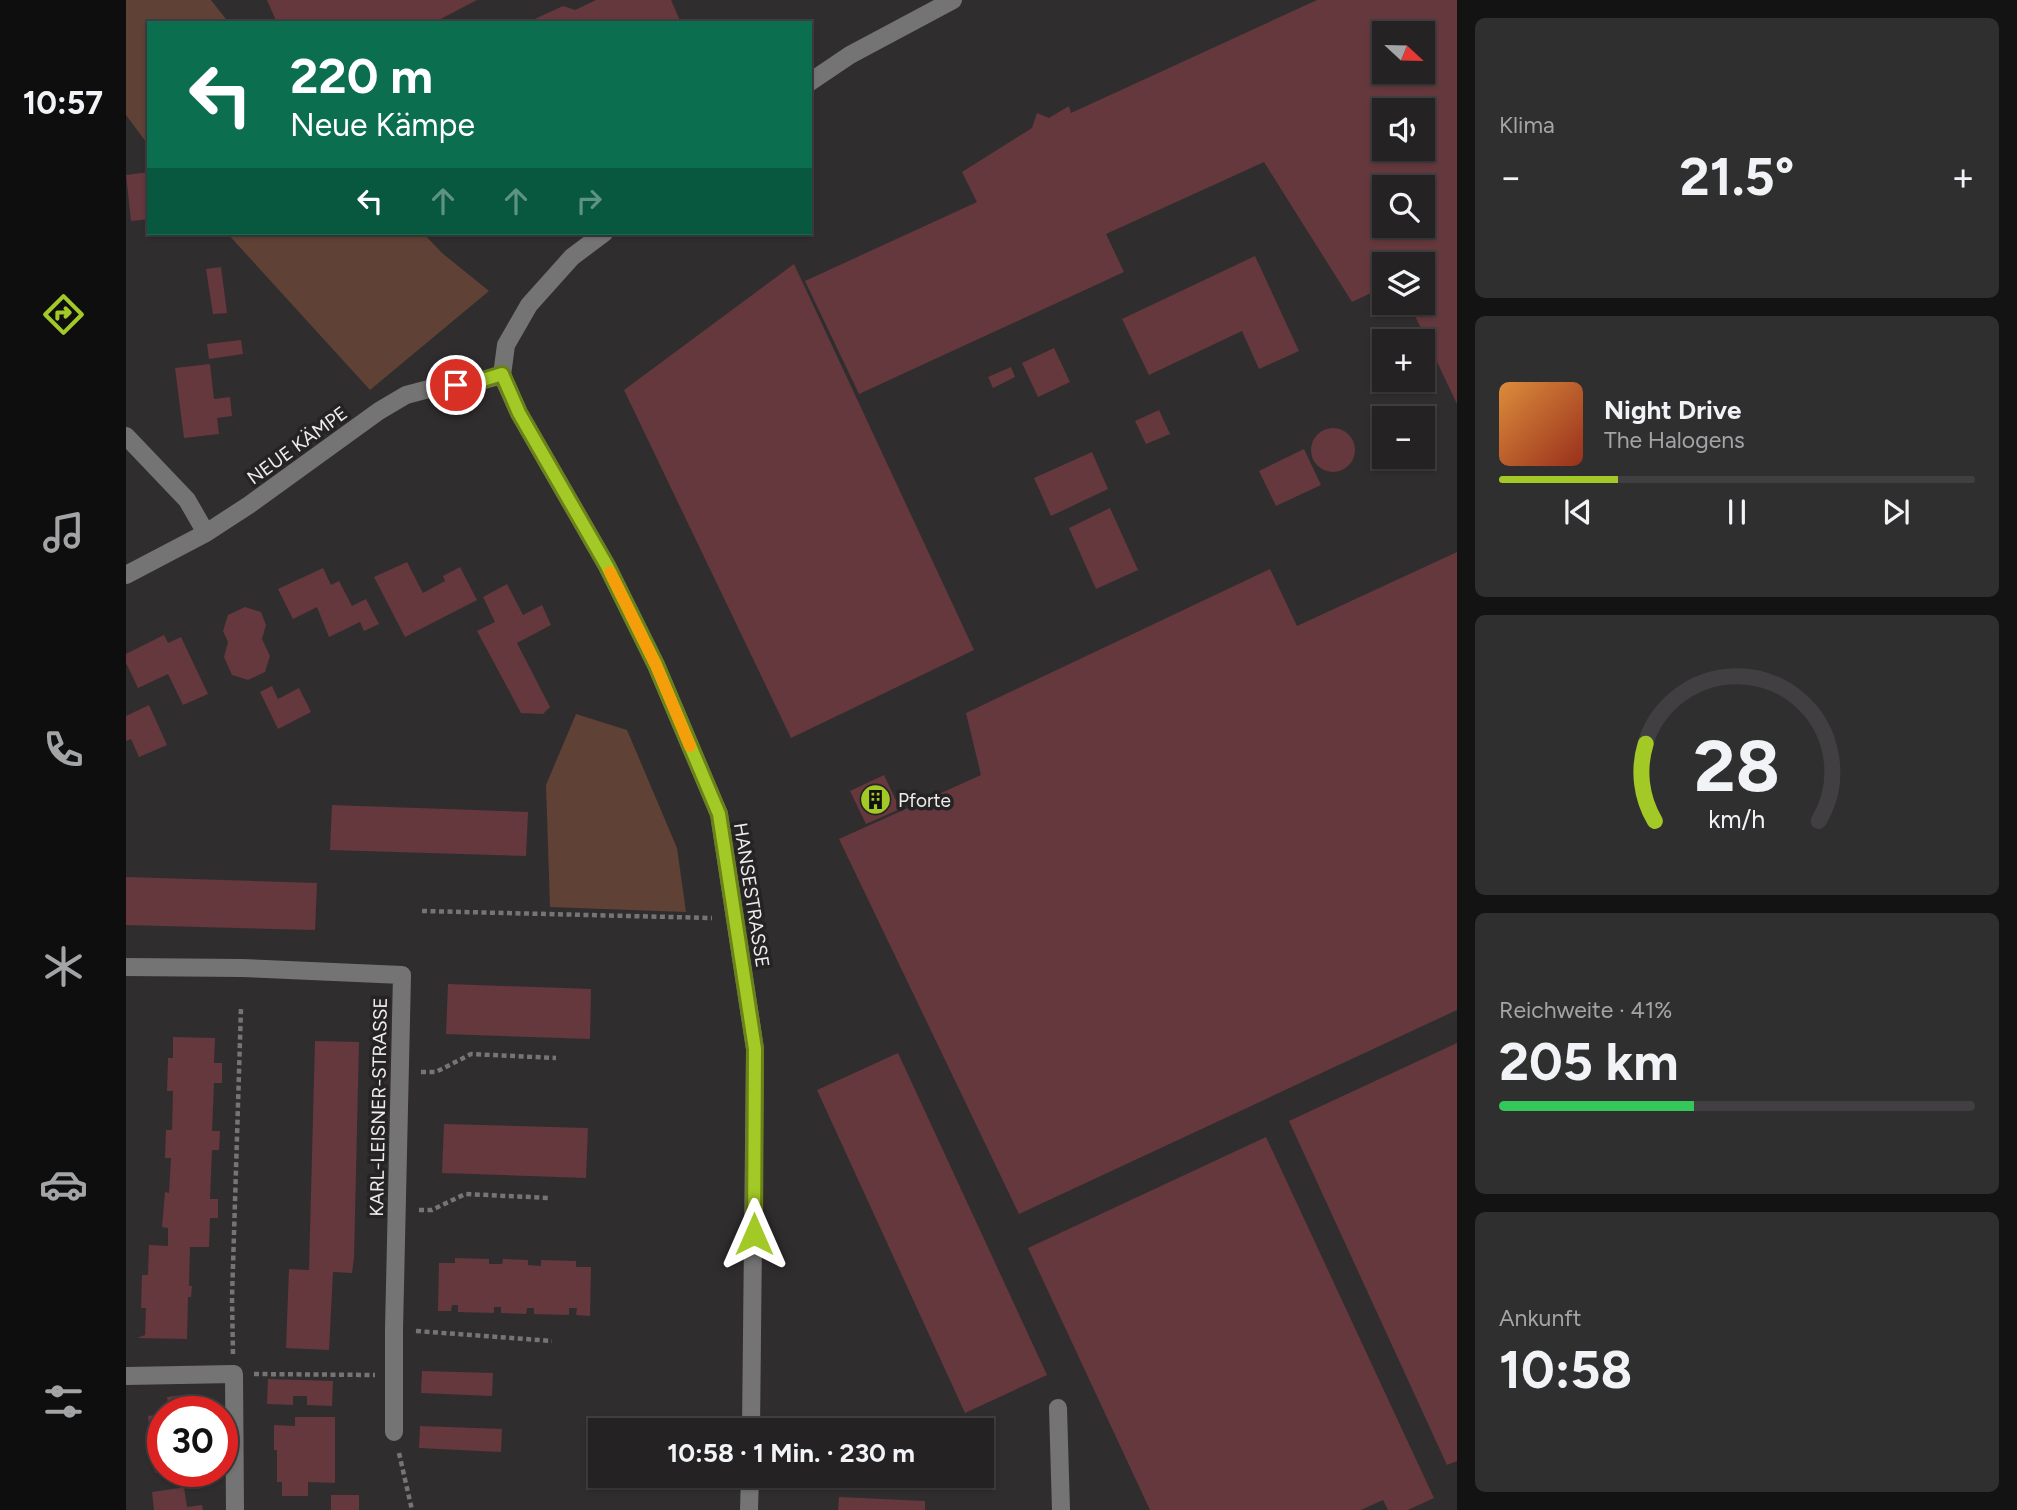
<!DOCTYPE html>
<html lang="de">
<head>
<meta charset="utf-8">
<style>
  :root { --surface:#242223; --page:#302f30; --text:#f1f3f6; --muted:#a3a4a6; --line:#413f41; --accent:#a3c926 }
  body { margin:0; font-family:Figtree,sans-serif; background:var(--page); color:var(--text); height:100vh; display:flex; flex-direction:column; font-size:26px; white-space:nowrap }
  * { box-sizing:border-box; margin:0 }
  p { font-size:23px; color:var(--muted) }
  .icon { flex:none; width:38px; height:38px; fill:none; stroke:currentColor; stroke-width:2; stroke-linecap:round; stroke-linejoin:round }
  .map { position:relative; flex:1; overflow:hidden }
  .panel { display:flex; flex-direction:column; gap:18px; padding:18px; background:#141313; width:560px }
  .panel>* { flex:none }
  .top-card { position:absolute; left:21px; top:21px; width:665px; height:214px; border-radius:0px; box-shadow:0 2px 5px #0004,0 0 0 2px var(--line); background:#0b6e4f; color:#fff; overflow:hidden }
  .needle { width:46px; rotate:112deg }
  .controls { position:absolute; left:1246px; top:21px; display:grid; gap:14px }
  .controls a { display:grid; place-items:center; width:63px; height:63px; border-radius:0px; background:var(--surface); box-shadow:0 2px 5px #0004,0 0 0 2px var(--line); font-size:35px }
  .speed { position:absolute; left:21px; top:1396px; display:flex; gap:14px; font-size:35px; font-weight:700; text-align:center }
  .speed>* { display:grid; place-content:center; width:91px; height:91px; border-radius:50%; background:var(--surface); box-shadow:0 2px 5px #0004,0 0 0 2px var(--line); line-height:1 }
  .speed .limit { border:10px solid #d22; background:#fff; color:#111 }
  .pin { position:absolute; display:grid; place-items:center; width:60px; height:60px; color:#fff; margin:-30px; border:4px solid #fff; border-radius:50%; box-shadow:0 2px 7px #0007 }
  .me { position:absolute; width:77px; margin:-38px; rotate:0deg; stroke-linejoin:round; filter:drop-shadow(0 0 5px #0008) }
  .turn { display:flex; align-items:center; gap:24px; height:147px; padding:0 28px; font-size:32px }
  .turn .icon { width:91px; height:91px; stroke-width:2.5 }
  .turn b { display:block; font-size:49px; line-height:60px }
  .lanes { display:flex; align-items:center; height:66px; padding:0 28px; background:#0003; justify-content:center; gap:35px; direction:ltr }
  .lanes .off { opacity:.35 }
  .big { font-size:52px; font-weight:700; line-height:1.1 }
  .panel .tile { flex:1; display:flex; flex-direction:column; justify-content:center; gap:10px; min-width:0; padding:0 24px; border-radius:10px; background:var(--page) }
  .panel .dial { align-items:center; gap:0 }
  .dial svg { height:182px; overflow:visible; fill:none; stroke:var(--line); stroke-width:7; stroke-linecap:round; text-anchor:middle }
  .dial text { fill:var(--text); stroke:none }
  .song { display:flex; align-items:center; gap:21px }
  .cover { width:84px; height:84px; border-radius:10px; background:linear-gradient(135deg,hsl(30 70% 55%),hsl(10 70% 35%)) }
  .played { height:7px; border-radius:4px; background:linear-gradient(90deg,var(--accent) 25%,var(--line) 25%) }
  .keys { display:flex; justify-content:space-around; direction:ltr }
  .heat { display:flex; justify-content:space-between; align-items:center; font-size:38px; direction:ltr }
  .charge { height:10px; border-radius:5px; background:linear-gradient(90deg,#34c759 41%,var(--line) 0) }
  .trip { position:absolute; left:462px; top:1418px; width:406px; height:70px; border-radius:0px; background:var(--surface); box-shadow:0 2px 5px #0004,0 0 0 2px var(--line); font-weight:700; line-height:70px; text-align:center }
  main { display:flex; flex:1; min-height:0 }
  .menu { display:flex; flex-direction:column; width:126px; justify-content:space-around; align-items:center; background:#0e0e0e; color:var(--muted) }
  .menu .icon { width:49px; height:49px }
  .menu .selected { color:var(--accent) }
  .menu b { font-size:32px; color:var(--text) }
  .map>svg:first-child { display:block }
  .green { fill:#5f4136 }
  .building { fill:#64383c; fill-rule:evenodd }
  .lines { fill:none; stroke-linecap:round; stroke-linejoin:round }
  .path { stroke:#777476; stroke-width:4.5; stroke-dasharray:5 3.5; stroke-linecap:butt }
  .minor { stroke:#757475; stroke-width:18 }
  .route-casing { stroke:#6a8319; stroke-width:18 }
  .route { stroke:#a3c926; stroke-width:12 }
  .slow { stroke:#f59e0b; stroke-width:12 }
  .labels { text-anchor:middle; stroke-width:7; stroke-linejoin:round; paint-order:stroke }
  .street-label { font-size:19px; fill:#eeeced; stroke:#262325 }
  .poi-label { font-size:19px; fill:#eeeced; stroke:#262325; text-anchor:start }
</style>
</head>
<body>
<main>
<nav class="menu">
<b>10:57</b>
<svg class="icon selected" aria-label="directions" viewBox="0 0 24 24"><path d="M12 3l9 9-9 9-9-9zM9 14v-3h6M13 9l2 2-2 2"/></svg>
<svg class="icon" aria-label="music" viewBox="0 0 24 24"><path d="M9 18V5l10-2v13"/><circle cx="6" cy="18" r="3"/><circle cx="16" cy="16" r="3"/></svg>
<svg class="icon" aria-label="phone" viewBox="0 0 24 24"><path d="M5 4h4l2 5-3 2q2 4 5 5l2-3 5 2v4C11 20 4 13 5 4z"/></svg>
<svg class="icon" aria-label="climate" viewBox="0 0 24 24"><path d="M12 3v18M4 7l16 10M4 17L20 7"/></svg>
<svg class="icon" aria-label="car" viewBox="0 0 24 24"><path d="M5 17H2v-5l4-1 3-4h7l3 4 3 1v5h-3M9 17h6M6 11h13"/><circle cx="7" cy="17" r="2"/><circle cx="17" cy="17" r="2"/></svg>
<svg class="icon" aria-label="filters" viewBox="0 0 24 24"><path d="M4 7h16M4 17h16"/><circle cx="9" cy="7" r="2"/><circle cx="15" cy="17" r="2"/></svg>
</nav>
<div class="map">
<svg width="1331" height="1510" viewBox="0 0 1331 1510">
  <rect width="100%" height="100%" fill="#302d2f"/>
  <path class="green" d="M0,0H85L103,23H23V146L0,115Z
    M101,233H297L316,253L363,291L244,390Z
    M450,714L501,730L551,848L560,912L424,907L420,785Z"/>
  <path class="building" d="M141,0H351L307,23H151Z
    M470,0H545L555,23H400L437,6L449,10Z
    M1191,0H1331V404L1283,303H1297V264H1258V287L1226,302L1138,162L980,234L998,272L733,394L679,281L851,202L836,172L906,128L911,113L923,118L943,106L945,113ZM1258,33H1297V72H1258ZM1258,110H1297V149H1258ZM1258,187H1297V226H1258Z
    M23,172V219L5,221L0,175Z
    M1129,256L1173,351L1133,369L1116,331L1023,375L996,319Z
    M668,264L848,650L665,738L498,390Z
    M95,267L101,313L87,314L80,269Z
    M115,340L117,354L83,359L81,344Z
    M928,348L944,382L912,397L896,363Z
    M84,364L88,399L104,397L106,416L91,418L93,434L58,438L49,368Z
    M885,367L889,377L867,388L862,377Z
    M1033,410L1044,434L1020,444L1009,421Z
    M1185 450a22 22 0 1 1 44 0a22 22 0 1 1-44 0Z
    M1178,449L1195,485L1150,506L1133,471Z
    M966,452L982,489L925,516L908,478Z
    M984,508L1012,570L970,589L943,528Z
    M1331,552V1010L893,1214L713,839L855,775L840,713L1144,569L1171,626Z
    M281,562L297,593L319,581L317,576L334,567L351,600L279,637L248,577Z
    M197,568L205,585L213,581L226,606L240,599L253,624L238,631L234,622L203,637L191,607L167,619L152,589Z
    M381,584L397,615L416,605L425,625L391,643L424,707L417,714L395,713L351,631L369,622L357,597Z
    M119,607L135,612L140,625L136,639L144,656L139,672L122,680L106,675L98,657L102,642L97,631L102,615Z
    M38,635L42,643L55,637L82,694L57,705L42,674L12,688L0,663V654Z
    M146,686L152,699L173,688L185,712L152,729L134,692Z
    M23,705L41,745L13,757L5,739L0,741V716Z
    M758,775L774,809L740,824L724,791Z
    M206,805L402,812L400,856L204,850Z
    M0,877L191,883L189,930L0,925Z
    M322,984L465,989L464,1039L320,1034Z
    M47,1037L89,1038L88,1063H96V1083H88L86,1131H94L93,1150H86L84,1199H92V1218H84L83,1247H64L63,1286H66L65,1297H62L61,1339L11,1338L19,1335L20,1308H15L16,1275H22L23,1245L42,1246V1228L36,1227L39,1192L43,1193L45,1158H39L40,1130H46L47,1091H41L42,1058H47Z
    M189,1041L233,1042L228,1258L226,1273L207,1272L203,1350L160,1348L163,1269L183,1270Z
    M1331,1043V1461L1321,1465L1163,1121Z
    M772,1053L921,1375L839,1413L691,1090Z
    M318,1124L462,1128L460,1178L316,1173Z
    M1140,1137L1308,1498L1282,1510H1262L1257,1500L1235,1510H1024L902,1248Z
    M329,1258L363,1259V1264H376L377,1259L402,1260V1265L415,1266V1260L450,1261V1267H465L464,1316L450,1315L451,1308H443V1315L408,1314V1308H401L400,1314L375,1313V1307H368V1313L332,1312V1305H326L325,1311H312L313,1263H329Z
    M296,1371L367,1373L366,1396L295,1393Z
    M142,1379L207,1381L206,1406L181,1405V1396H167V1405L141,1404Z
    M64,1394L66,1412H43L41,1397Z
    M37,1414V1472L29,1473L22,1416Z
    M169,1417H209V1483L182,1482V1496H156V1482H151V1450H148V1425L169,1426Z
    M294,1426L376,1429L375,1452L293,1448Z
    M52,1472H81L83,1484L58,1487L61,1507L76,1505L77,1510H28L26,1492L54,1488Z
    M205,1495H233V1510H205Z
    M713,1497L799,1501V1510H712Z"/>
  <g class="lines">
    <path class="path" d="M296,911L586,918
      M295,1072H310L345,1054L430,1058
      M293,1210H306L339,1194L424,1198
      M290,1331L426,1341
      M107,1354L106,1298L115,1008
      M128,1374L249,1375
      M273,1453L286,1510"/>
    <path class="minor" d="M684,82L724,55L827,0
      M376,375L393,413L481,566L530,665L593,814L629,1049L625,1430
      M376,375L380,345L403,305L446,257L478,233
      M0,436L61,500L80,533
      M0,575L80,533L123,505L253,411L280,395L314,386L347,383L376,375
      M0,967L116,968L276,975L268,1330V1432
      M0,1376L108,1374L109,1510
      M932,1408L935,1510
      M623,1510L624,1475"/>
  </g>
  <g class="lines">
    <defs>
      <path id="route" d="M330,385L347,383L376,374L393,413L481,566L530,665L593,814L629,1049L628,1234"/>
    </defs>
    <use href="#route" class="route-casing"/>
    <use href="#route" class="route"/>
    <path class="slow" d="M484,572L530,665L564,746"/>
  </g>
  <defs>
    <symbol id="building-disc" viewBox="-11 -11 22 22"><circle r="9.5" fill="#a3c926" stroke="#262325"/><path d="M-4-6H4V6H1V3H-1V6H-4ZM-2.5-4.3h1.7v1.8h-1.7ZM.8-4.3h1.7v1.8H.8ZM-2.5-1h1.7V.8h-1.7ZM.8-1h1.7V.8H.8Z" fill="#111"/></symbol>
  </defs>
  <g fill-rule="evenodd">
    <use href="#building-disc" x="732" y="782" width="35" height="35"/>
  </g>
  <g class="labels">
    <g class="street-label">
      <text transform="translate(171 445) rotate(-36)" y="7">NEUE KÄMPE</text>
      <text transform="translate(626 895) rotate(81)" y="7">HANSESTRASSE</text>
      <text transform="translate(252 1107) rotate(-89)" y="7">KARL-LEISNER-STRASSE</text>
    </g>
    <g class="poi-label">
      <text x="772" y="807">Pforte</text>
    </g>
  </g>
</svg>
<div class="controls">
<a><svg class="needle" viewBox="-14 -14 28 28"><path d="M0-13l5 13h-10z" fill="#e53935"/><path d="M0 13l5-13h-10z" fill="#a3a4a6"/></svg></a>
<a><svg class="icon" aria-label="sound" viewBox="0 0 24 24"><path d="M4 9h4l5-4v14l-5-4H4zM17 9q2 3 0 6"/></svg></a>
<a><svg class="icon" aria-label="search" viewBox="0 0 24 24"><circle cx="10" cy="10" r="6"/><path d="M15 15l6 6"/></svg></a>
<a><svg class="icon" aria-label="layers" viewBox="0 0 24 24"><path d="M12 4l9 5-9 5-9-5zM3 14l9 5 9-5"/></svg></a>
<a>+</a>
<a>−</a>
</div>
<div class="speed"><div class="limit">30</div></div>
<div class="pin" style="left:330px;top:385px;background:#d93025"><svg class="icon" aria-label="arrive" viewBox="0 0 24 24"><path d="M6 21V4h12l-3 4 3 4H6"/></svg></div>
<svg class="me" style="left:628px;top:1234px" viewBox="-20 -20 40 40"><path d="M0-17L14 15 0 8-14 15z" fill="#a3c926" stroke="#fff" stroke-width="4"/></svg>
<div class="trip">10:58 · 1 Min. · 230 m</div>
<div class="top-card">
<div class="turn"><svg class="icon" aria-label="left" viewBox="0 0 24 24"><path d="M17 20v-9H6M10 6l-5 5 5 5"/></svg><div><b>220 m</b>Neue Kämpe</div></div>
<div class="lanes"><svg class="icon" aria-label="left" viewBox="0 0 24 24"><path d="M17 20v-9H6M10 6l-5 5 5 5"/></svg><svg class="icon off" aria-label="ahead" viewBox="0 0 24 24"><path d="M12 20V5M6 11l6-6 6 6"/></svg><svg class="icon off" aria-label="ahead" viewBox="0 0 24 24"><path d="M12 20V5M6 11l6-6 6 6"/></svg><svg class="icon off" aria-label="right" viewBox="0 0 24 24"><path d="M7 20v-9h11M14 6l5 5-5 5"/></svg></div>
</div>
</div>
<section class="panel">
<div class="tile"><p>Klima</p>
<div class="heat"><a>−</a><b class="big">21.5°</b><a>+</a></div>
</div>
<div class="tile">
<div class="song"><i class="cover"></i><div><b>Night Drive</b><p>The Halogens</p></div></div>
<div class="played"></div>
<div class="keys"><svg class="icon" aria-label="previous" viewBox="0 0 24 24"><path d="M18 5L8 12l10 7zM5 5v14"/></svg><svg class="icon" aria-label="pause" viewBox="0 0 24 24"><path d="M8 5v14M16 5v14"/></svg><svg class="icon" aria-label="next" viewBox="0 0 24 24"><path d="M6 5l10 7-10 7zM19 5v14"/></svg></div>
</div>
<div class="tile dial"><svg viewBox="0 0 100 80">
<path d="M14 69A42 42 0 1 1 86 69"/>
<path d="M14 69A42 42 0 0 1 10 35" stroke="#a3c926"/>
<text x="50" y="56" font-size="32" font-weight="700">28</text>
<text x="50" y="72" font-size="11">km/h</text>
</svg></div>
<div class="tile"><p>Reichweite · 41%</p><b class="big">205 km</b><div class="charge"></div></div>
<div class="tile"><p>Ankunft</p><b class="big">10:58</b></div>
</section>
</main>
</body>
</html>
